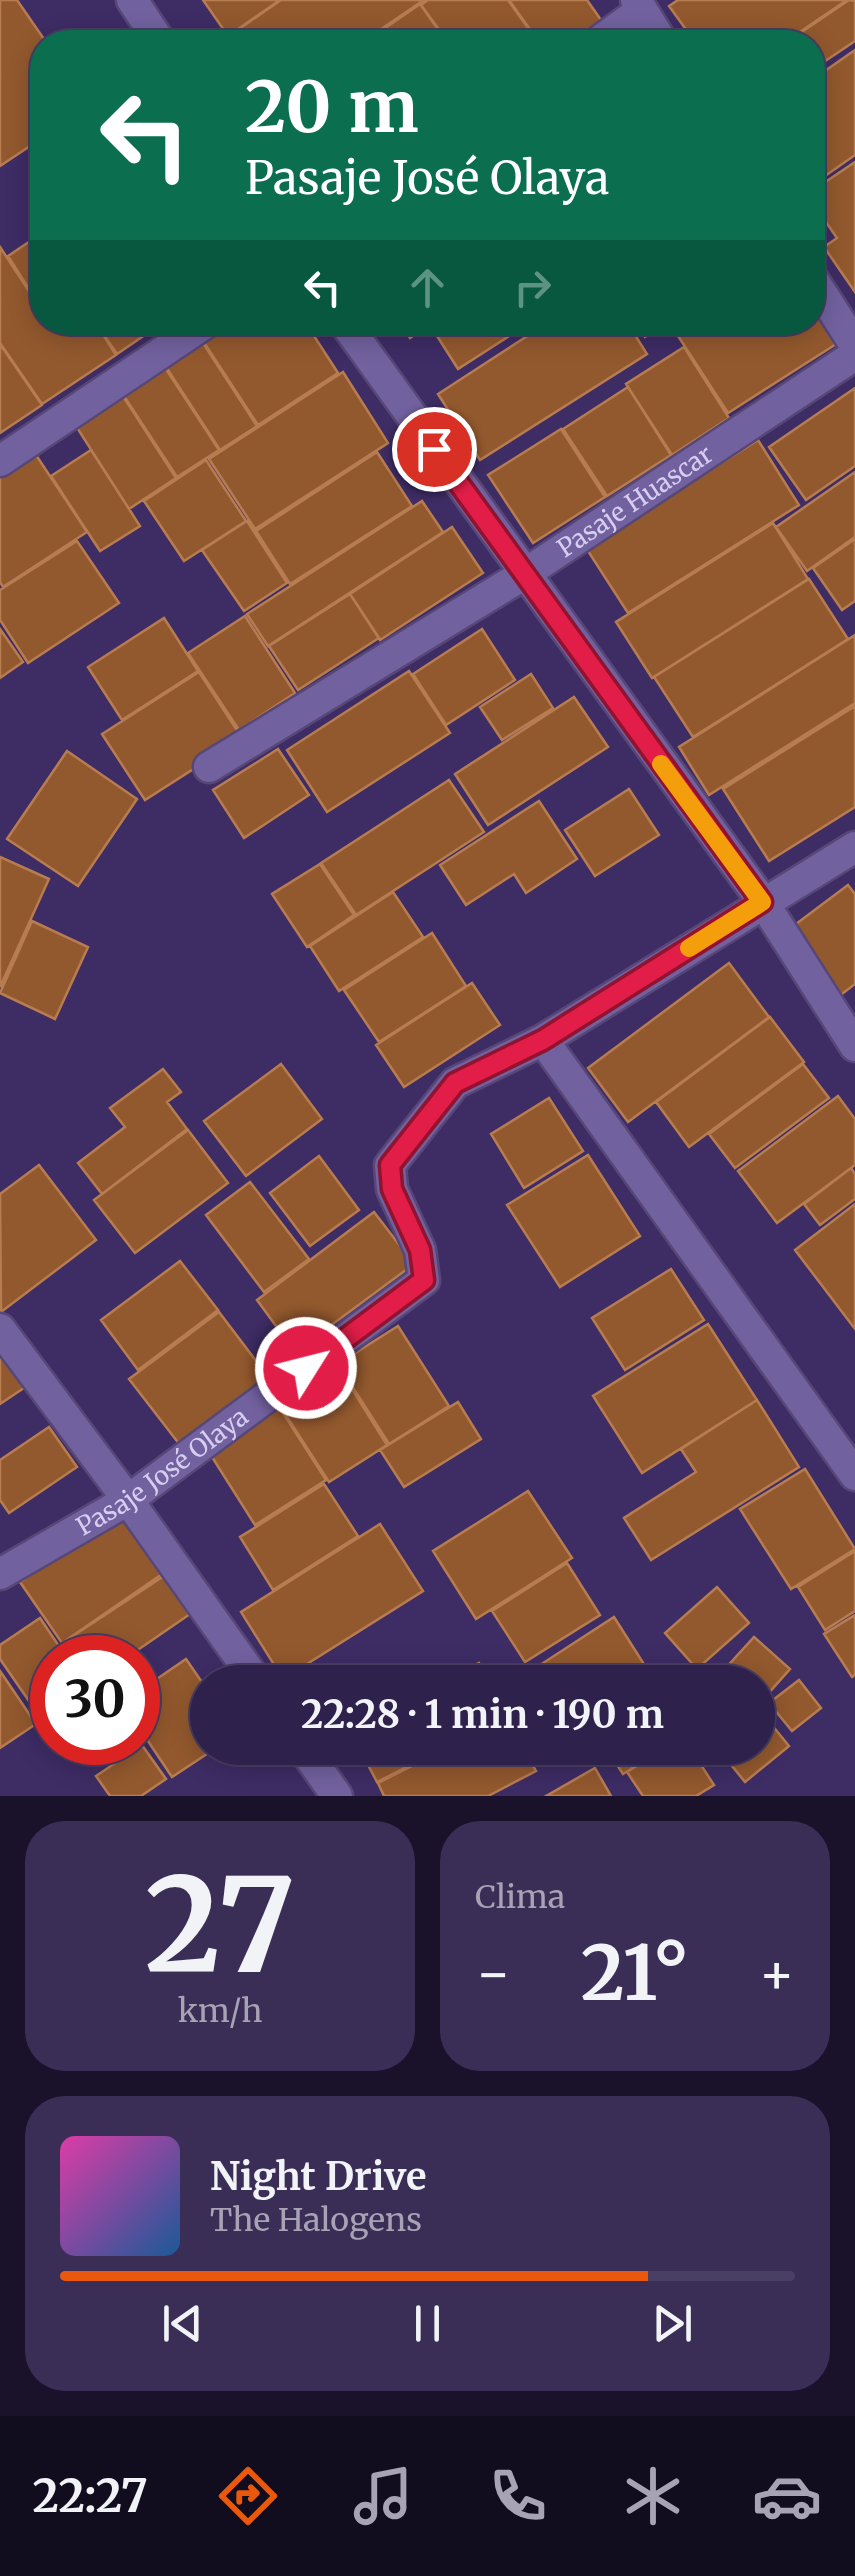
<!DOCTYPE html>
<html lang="es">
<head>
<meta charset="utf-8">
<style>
  :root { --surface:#2e214c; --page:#3a2e56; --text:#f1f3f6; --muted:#a7a3b5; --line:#493e64; --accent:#ea580c }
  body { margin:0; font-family:Merriweather,serif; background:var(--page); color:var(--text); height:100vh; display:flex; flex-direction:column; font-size:38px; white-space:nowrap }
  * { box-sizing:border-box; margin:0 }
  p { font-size:32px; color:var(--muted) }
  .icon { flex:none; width:55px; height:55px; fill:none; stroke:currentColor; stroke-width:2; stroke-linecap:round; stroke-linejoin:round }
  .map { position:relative; height:1796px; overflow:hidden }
  .side { display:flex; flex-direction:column; gap:25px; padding:25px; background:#19122a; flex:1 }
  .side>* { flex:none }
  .hud { position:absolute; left:30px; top:30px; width:795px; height:305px; border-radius:40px; box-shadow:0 5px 25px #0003,0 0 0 2px var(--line); background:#0b6e4f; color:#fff; overflow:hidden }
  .speed { position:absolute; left:30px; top:1635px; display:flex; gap:20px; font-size:50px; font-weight:700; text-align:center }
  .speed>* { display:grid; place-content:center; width:130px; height:130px; border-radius:50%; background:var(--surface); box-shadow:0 5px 25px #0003,0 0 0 2px var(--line); line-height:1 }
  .speed .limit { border:15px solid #d22; background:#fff; color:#111 }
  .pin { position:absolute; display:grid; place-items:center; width:85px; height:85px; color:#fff; margin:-42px; border:5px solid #fff; border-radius:50%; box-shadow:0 2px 10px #0007 }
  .me { position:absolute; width:110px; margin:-55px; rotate:54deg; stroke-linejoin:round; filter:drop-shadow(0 0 8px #0008) }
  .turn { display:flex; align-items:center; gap:35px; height:210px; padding:0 50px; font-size:45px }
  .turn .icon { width:130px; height:130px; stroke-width:2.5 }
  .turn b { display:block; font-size:70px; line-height:85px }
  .lanes { display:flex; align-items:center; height:95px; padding:0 50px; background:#0003; justify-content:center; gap:50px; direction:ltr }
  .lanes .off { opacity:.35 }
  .big { font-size:75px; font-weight:700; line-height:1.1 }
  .side .widget { flex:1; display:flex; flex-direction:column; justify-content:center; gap:15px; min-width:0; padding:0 35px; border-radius:40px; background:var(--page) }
  .side .dial { align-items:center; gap:0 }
  .dial b { font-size:130px; line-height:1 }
  .song { display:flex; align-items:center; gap:30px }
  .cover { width:120px; height:120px; border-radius:15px; background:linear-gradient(135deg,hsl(320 70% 55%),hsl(210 70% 35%)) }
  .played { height:10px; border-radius:5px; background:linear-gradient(90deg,var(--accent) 80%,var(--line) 80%) }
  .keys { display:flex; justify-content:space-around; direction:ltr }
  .heat { display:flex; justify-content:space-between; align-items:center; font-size:55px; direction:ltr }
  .side .tiles { flex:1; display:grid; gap:25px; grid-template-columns:1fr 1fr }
  .widget:last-child { grid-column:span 2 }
  .trip { position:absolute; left:190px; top:1665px; width:585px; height:100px; border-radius:50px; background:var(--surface); box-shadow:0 5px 25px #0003,0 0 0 2px var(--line); font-weight:700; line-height:100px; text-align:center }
  .dock { display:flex; height:160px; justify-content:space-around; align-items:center; background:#120d1e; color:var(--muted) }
  .dock .icon { width:70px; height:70px }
  .dock .selected { color:var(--accent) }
  .dock b { font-size:45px; color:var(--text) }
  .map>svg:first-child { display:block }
  .building { fill:#93592e; stroke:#b87c51; stroke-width:2.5 }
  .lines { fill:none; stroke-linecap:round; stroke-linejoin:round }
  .street-casing { stroke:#574777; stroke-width:35 }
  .street { stroke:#72619f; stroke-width:30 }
  .route-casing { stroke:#92132f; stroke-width:25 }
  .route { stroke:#e11d48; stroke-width:18 }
  .slow { stroke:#f59e0b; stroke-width:18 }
  .labels { text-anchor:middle; stroke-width:10; stroke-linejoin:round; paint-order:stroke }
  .street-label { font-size:25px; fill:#d6cef1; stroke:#3e2c65 }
</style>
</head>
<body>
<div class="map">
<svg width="855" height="1796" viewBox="0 0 855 1796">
  <rect width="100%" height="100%" fill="#3e2c65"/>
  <path class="building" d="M0,0H17L46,42H42V138L0,166Z
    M203,0H280L228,36Z
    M281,0H424L362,42H237L232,34Z
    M428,0H508L538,42H448L421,5Z
    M509,0H587L601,20L569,42H539Z
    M678,0H847L785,42H695L669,6Z
    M849,0L855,1V41L812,70V42H787Z
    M420,4L447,42H365Z
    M855,50V155L815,183L812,179V80Z
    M855,162V292L824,247L837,238L812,202V191Z
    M42,233V280L29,289L8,256Z
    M0,247L42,311V322H95L116,355L42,404L0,343Z
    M42,281V308L30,289Z
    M812,298L841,341L728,413L669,322H812Z
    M95,322H164L117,354Z
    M231,322H305L338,373L258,425L203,341Z
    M400,322H433L410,338Z
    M441,322H531L458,369L432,328Z
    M549,322H627L647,354L480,460L438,394Z
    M636,322H668L645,337Z
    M203,343L257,426L220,450L166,367Z
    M0,344L42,405L0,433Z
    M684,347L729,418L672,455L626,384Z
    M164,366L219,450L177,477L122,393Z
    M343,372L388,443L255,529L209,459Z
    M628,387L671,455L607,496L563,429Z
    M855,388V466L806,500L769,447Z
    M121,393L176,478L129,509L74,423Z
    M561,429L605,497L533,543L488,475Z
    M758,440L799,505L628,613L586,548Z
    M91,450L140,526L100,551L51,476Z
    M377,452L412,506L290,584L256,531Z
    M36,455L87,532L3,587L0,582V478Z
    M206,460L246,521L184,561L144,501Z
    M855,472V537L807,571L776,527Z
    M422,501L443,532L268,646L247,614Z
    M247,521L287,583L244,611L202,550Z
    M773,523L808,579L652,678L616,622Z
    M452,527L483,573L380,640L350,594Z
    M855,539V601L842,610L813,568Z
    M77,541L119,603L28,663L0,620V590Z
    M809,579L848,639L693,737L654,677Z
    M350,594L379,638L298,690L269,646Z
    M245,616L295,693L239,730L188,653Z
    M164,618L198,671L122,720L88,667Z
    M0,629L23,662L0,678Z
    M482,629L515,680L446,725L413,674Z
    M855,635V703L709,795L679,747Z
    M409,671L450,733L327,812L287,750Z
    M199,672L242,738L145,800L102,734Z
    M531,674L553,708L502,740L480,707Z
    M574,697L608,747L488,825L455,774Z
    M855,706V807L769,861L723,789Z
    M278,749L309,795L244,838L213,790Z
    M67,751L137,799L78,886L7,839Z
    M449,780L484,832L356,915L321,863Z
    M629,789L659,835L595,876L565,830Z
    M539,801L577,859L526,893L514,874L466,905L440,865Z
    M0,857L49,879L0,987Z
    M320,864L354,915L307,947L272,894Z
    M848,885L855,894V984L838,997L788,930Z
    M393,892L423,937L339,991L310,946Z
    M32,921L88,947L55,1019L0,993Z
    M432,933L466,986L379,1042L344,990Z
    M729,963L769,1017L628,1122L588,1068Z
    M472,983L500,1025L404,1087L376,1045Z
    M770,1017L804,1062L689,1147L656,1102Z
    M281,1064L322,1119L246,1176L204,1121Z
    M803,1064L829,1098L735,1168L709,1134Z
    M163,1069L181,1092L167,1102L187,1129L102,1194L78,1163L125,1127L110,1108Z
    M838,1096L855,1119V1165L777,1223L738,1171Z
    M549,1098L583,1151L524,1188L491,1134Z
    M188,1130L228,1183L135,1253L94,1200Z
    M588,1155L640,1236L560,1287L507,1205Z
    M319,1156L359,1210L310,1246L270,1193Z
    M39,1165L96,1240L1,1312L0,1194Z
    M851,1168L855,1174V1199L820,1225L804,1204Z
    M250,1182L309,1259L264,1292L206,1215Z
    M855,1204V1329L795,1250Z
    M374,1212L414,1264L295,1352L257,1300Z
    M180,1261L218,1310L138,1370L101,1320Z
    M671,1269L704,1320L625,1370L592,1318Z
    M219,1312L269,1378L180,1445L129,1379Z
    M708,1324L757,1400L642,1473L593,1396Z
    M398,1326L449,1406L389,1444L338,1364Z
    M0,1346L27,1386L0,1404Z
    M337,1365L387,1445L329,1482L278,1403Z
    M757,1400L799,1467L651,1560L624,1518L696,1472L681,1449Z
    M276,1402L326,1480L255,1525L205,1446Z
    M458,1402L481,1439L404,1487L380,1450Z
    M49,1427L77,1467L9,1513L0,1500V1460Z
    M805,1469L855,1549L791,1589L740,1509Z
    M324,1484L358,1536L273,1590L240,1537Z
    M528,1491L572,1558L476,1619L433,1551Z
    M127,1510L168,1570L62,1643L20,1582Z
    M380,1524L423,1591L283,1679L241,1612Z
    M855,1551V1611L825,1630L798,1587Z
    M567,1563L600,1615L525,1662L492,1611Z
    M167,1574L193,1612L126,1658H79L67,1640Z
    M717,1587L749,1623L697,1669L665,1633Z
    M855,1615V1675L852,1677L824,1634Z
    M614,1617L649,1672L633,1682H551L540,1665Z
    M40,1618L67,1658H52V1727L49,1730L0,1659V1645Z
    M754,1637L790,1669L758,1705V1682H713Z
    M186,1659L208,1691V1748H216L172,1777L138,1726V1692Z
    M479,1663L489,1682H441Z
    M0,1671L36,1724L0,1748Z
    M799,1680L821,1708L792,1731L769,1703Z
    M763,1714L789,1746L745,1782L719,1750L758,1748V1718Z
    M142,1745L166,1779L141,1796H110L96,1776Z
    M359,1748H444L377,1782Z
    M448,1748H523L536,1771L488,1796H384L378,1783Z
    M606,1748H664L623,1774Z
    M666,1748H690L714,1785L696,1796H643L627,1772Z
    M595,1768L611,1796H546Z"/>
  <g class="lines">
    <defs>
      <g id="street">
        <path d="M132,0L160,42"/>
        <path d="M636,0L662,42"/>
        <path d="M598,42L642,10"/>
        <path d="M812,278L855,345"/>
        <path d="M344,322L763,902L855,1046"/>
        <path d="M0,461L207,322"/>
        <path id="s1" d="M209,767L523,575L855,355"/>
        <path d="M543,1040L855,1475"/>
        <path d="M0,1329L128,1500L257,1682"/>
        <path id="s2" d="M0,1574L128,1500L424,1280L420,1250L392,1189L390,1165L455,1083L543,1040L855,847"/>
        <path d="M303,1748L337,1796"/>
      </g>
    </defs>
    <use href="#street" class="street-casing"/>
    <use href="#street" class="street"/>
  </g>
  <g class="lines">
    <defs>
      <path id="route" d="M306,1368L424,1280L420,1250L392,1189L390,1165L455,1083L543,1040L762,902L434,449"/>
    </defs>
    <use href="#route" class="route-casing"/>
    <use href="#route" class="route"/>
    <path class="slow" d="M661,764L762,902L689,948"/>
  </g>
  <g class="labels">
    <g class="street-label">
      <text dy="9" stroke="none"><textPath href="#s1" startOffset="502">Pasaje Huascar</textPath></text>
      <text dy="9" stroke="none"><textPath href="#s2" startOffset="192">Pasaje José Olaya</textPath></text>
    </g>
  </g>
</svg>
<div class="speed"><div class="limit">30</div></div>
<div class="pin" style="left:434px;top:449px;background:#d93025"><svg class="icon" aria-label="arrive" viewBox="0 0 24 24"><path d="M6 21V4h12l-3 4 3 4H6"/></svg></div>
<svg class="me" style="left:306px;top:1368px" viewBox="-20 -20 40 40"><circle r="17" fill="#e11d48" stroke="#fff" stroke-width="3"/><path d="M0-11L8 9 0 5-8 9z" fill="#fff"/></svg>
<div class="trip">22:28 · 1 min · 190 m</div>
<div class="hud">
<div class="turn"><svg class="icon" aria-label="left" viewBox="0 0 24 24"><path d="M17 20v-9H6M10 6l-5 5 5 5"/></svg><div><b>20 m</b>Pasaje José Olaya</div></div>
<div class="lanes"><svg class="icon" aria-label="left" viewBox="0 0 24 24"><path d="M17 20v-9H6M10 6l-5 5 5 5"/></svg><svg class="icon off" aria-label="ahead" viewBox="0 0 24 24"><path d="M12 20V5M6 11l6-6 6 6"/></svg><svg class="icon off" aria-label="right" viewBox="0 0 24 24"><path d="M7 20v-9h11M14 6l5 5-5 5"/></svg></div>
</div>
</div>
<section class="side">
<div class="tiles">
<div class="widget dial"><b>27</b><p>km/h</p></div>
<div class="widget"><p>Clima</p>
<div class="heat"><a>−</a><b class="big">21°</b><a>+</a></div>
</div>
<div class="widget">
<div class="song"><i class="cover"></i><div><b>Night Drive</b><p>The Halogens</p></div></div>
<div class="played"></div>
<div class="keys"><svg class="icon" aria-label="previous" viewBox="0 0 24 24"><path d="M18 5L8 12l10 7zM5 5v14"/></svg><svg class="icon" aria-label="pause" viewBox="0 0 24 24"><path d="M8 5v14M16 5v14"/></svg><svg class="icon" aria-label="next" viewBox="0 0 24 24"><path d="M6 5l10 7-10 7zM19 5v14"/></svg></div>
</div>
</div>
</section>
<nav class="dock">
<b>22:27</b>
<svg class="icon selected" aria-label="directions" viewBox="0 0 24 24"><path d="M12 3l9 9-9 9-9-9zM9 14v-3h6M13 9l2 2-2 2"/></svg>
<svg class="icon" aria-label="music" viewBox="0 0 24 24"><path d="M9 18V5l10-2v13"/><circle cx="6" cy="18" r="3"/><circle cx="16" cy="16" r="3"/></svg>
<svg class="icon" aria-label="phone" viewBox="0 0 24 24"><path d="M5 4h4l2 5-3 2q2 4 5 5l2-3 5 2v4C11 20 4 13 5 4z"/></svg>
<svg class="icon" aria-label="climate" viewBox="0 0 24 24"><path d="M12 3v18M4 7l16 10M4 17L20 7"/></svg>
<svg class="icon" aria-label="car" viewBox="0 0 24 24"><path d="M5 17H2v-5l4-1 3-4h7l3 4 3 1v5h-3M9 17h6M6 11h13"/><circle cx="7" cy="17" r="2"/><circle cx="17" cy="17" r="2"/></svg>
</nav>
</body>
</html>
